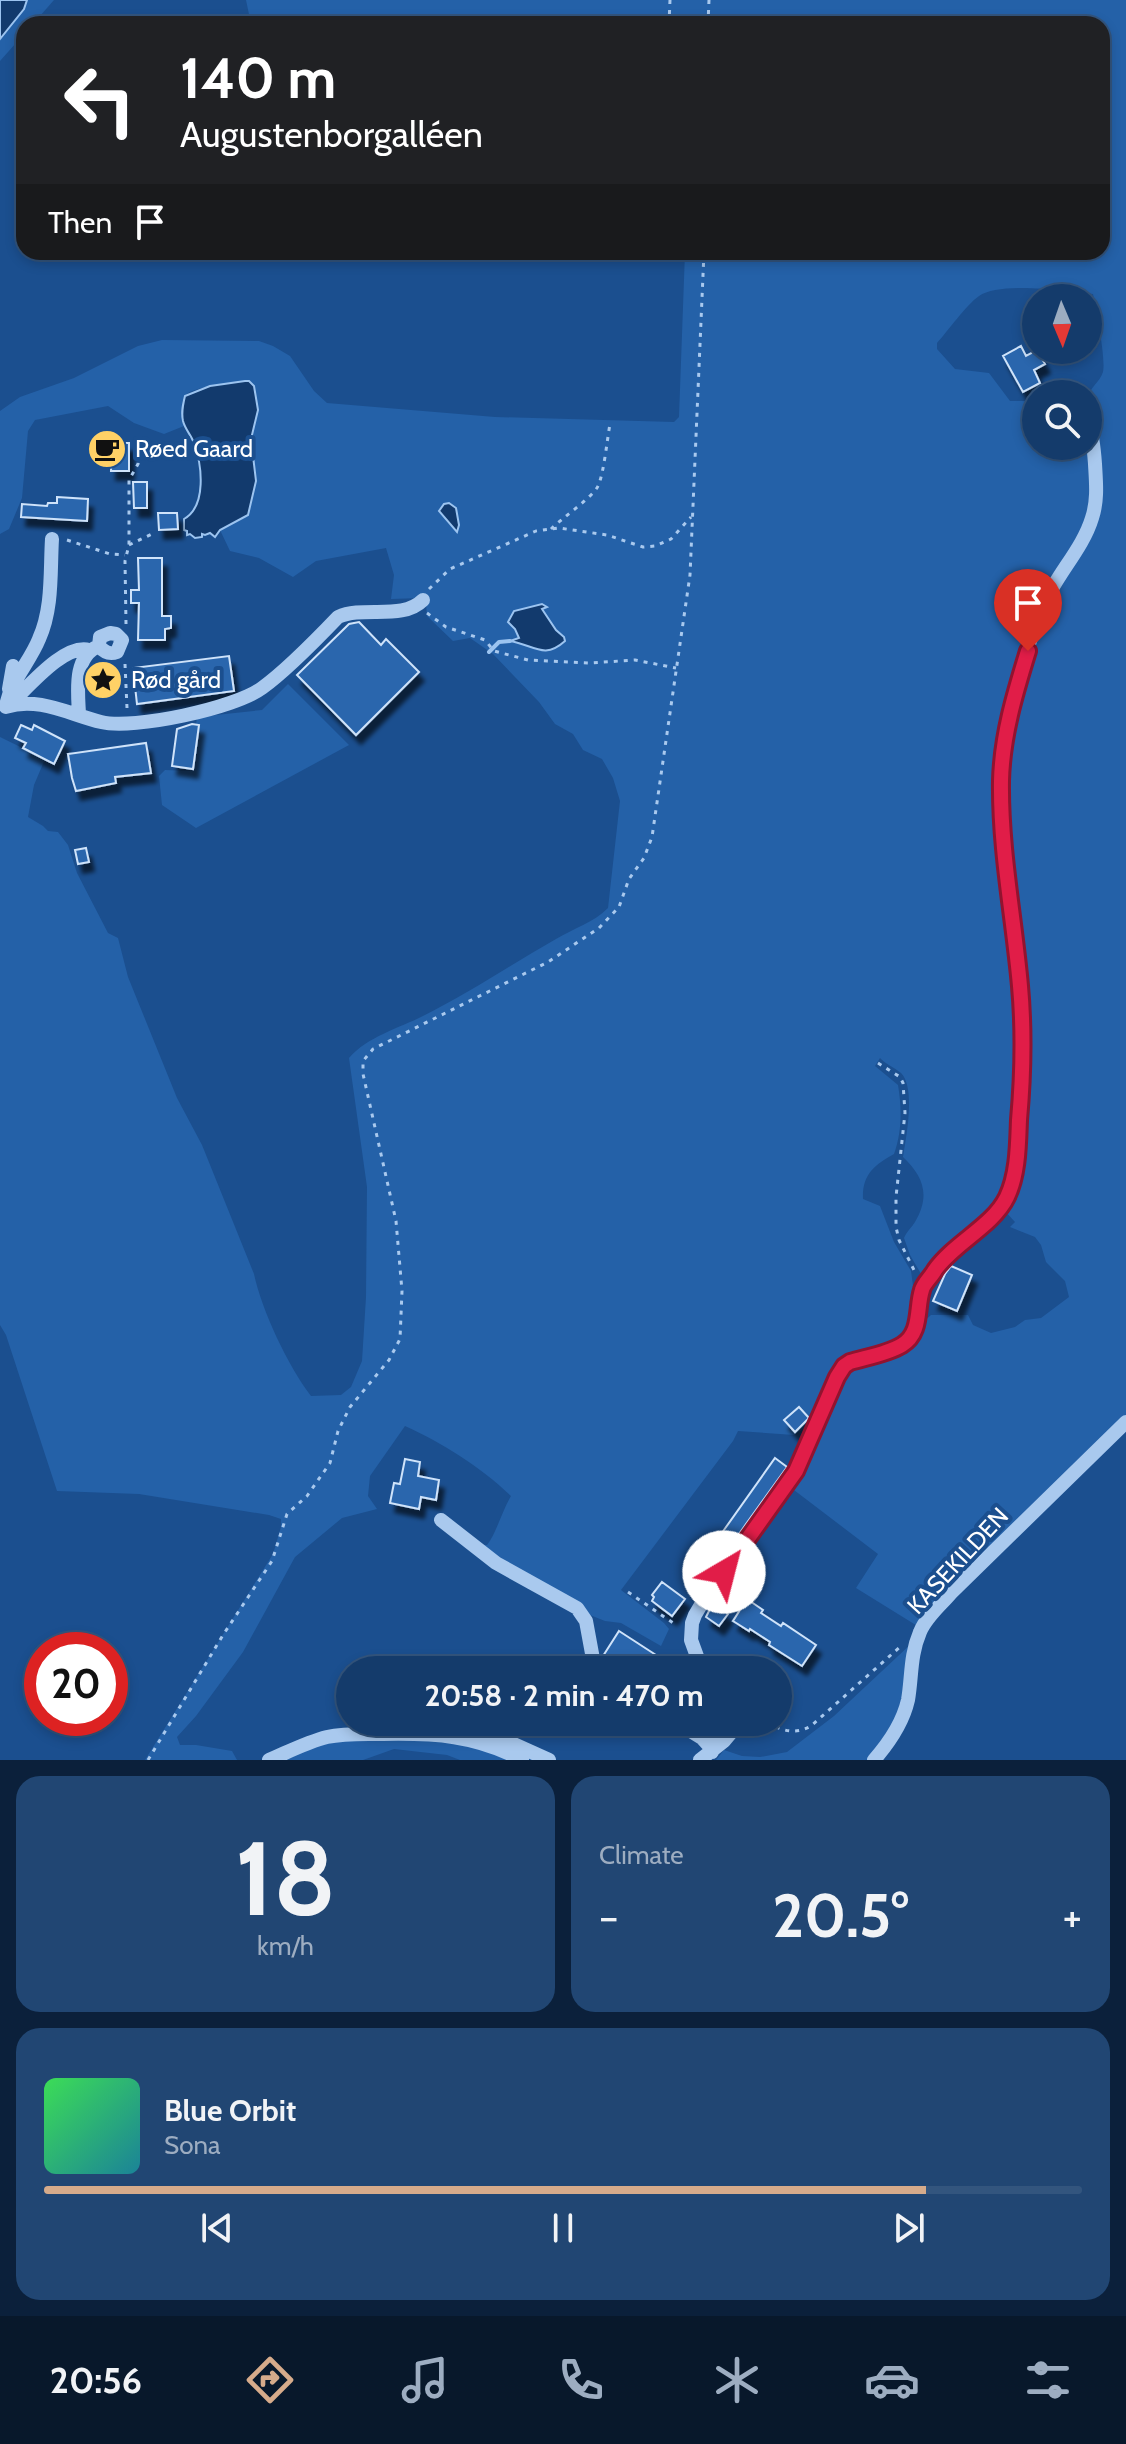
<!DOCTYPE html>
<html lang="en">
<head>
<meta charset="utf-8">
<style>
  :root { --surface:#143b6b; --page:#214673; --text:#f1f3f6; --muted:#9dadc1; --line:#33557e; --accent:#d6ab8b }
  body { margin:0; font-family:Cabin,sans-serif; background:var(--page); color:var(--text); height:100vh; display:flex; flex-direction:column; font-size:30px; white-space:nowrap }
  * { box-sizing:border-box; margin:0 }
  p { font-size:26px; color:var(--muted) }
  .icon { flex:none; width:44px; height:44px; fill:none; stroke:currentColor; stroke-width:2; stroke-linecap:round; stroke-linejoin:round }
  .map { position:relative; height:1760px; overflow:hidden }
  .drawer { display:flex; flex-direction:column; gap:16px; padding:16px; background:#0b203b; flex:1 }
  .drawer>* { flex:none }
  .banner { position:absolute; left:16px; top:16px; width:1094px; height:244px; border-radius:24px; box-shadow:0 4px 12px #0003,0 0 0 2px var(--line); background:#202124; color:#fff; overflow:hidden }
  .needle { width:52px; rotate:178deg }
  .buttons { position:absolute; left:1022px; top:284px; display:grid; gap:16px }
  .buttons a { display:grid; place-items:center; width:80px; height:80px; border-radius:50%; background:var(--surface); box-shadow:0 4px 12px #0003,0 0 0 2px var(--line); font-size:40px }
  .speed { position:absolute; left:24px; top:1632px; display:flex; gap:16px; font-size:40px; font-weight:700; text-align:center }
  .speed>* { display:grid; place-content:center; width:104px; height:104px; border-radius:50%; background:var(--surface); box-shadow:0 4px 12px #0003,0 0 0 2px var(--line); line-height:1 }
  .speed .limit { border:12px solid #d22; background:#fff; color:#111 }
  .pin { position:absolute; display:grid; place-items:center; width:68px; height:68px; color:#fff; margin:-82px -34px; border-radius:50% 50% 50% 0; rotate:-45deg; box-shadow:0 0 8px #0007 }
  .pin .icon { rotate:45deg }
  .me { position:absolute; width:88px; margin:-44px; rotate:37deg; stroke-linejoin:round; filter:drop-shadow(0 0 6px #0008) }
  .turn { display:flex; align-items:center; gap:28px; height:168px; padding:0 32px; font-size:36px }
  .turn .icon { width:104px; height:104px; stroke-width:2.5 }
  .turn b { display:block; font-size:56px; line-height:68px }
  .then { display:flex; align-items:center; height:76px; padding:0 32px; background:#0003; gap:16px; font-size:30px }
  .big { font-size:60px; font-weight:700; line-height:1.1 }
  .drawer .tile { flex:1; display:flex; flex-direction:column; justify-content:center; gap:12px; min-width:0; padding:0 28px; border-radius:24px; background:var(--page) }
  .drawer .dial { align-items:center; gap:0 }
  .dial b { font-size:104px; line-height:1 }
  .song { display:flex; align-items:center; gap:24px }
  .cover { width:96px; height:96px; border-radius:12px; background:linear-gradient(135deg,hsl(130 70% 55%),hsl(190 70% 35%)) }
  .played { height:8px; border-radius:4px; background:linear-gradient(90deg,var(--accent) 85%,var(--line) 85%) }
  .keys { display:flex; justify-content:space-around; direction:ltr }
  .heat { display:flex; justify-content:space-between; align-items:center; font-size:44px; direction:ltr }
  .drawer .tiles { flex:1; display:grid; gap:16px; grid-template-columns:1fr 1fr }
  .tile:last-child { grid-column:span 2 }
  .trip { position:absolute; left:336px; top:1656px; width:456px; height:80px; border-radius:40px; background:var(--surface); box-shadow:0 4px 12px #0003,0 0 0 2px var(--line); font-weight:700; line-height:80px; text-align:center }
  .tabs { display:flex; height:128px; justify-content:space-around; align-items:center; background:#08182b; color:var(--muted) }
  .tabs .icon { width:56px; height:56px }
  .tabs .current { color:var(--accent) }
  .tabs b { font-size:36px; color:var(--text) }
  .map>svg:first-child { display:block }
  .green { fill:#2461a8; fill-rule:evenodd }
  .water { fill:#123a6d; stroke:#9cc4f0; stroke-width:2 }
  .lines { fill:none; stroke-linecap:round; stroke-linejoin:round }
  .stream { stroke:#9cc4f0; stroke-width:4 }
  .building { fill:#2a66ad; stroke:#cfe3fa; stroke-width:2; filter:url(#shadow) }
  .path { stroke:#a9c9ee; stroke-width:3; stroke-dasharray:4 6; stroke-linecap:butt }
  .minor { stroke:#a9c9ee; stroke-width:14 }
  .route-casing { stroke:#92132f; stroke-width:20 }
  .route { stroke:#e11d48; stroke-width:14 }
  .labels { text-anchor:middle; stroke-width:8; stroke-linejoin:round; paint-order:stroke }
  .poi-label { font-size:24px; fill:#fff; stroke:#1b4f8f; text-anchor:start }
  .street-label { font-size:24px; fill:#fff; stroke:#1b4f8f }
</style>
</head>
<body>
<div class="map">
<svg width="1126" height="1760" viewBox="0 0 1126 1760">
  <defs>
    <filter id="shadow"><feDropShadow dx="5" dy="9" stdDeviation="2" flood-color="#0009"/></filter>
  </defs>
  <rect width="100%" height="100%" fill="#1b4f8f"/>
  <path class="green" d="M27,0H54L33,24H24V34L0,61V39L24,9Z
    M246,0H1126V1418L950,1590L919,1627L856,1588L878,1554L790,1487L805,1462L842,1374L855,1363L901,1348L908,1343L920,1325L931,1315H968L973,1325L991,1333L1015,1327L1025,1320L1041,1318L1069,1297L1065,1281L1046,1262L1041,1245L1035,1237L1010,1227L1015,1222L1004,1210L1013,1191L1016,1176C1025,1113 1029,1047 1023,983C1015,906 995,812 1009,735C1018,689 1030,640 1050,596C1063,568 1089,543 1096,511C1102,487 1098,457 1094,433C1092,420 1086,412 1088,398C1089,388 1100,382 1103,372C1106,358 1096,310 1093,294C1068,291 1000,281 979,296C966,305 948,331 937,343V349L955,369L989,373L1010,401H1036V446H1088V429C1096,466 1098,507 1079,541C1068,560 1053,577 1045,598C1023,647 1007,701 1000,754C991,820 1007,893 1014,958C1020,1015 1021,1071 1016,1127C1015,1149 1015,1179 1004,1198C990,1220 965,1234 947,1252C939,1261 933,1272 924,1279L910,1255L904,1238C907,1231 912,1227 915,1222C931,1195 923,1176 903,1157C906,1138 916,1088 901,1073C894,1067 885,1064 880,1058L875,1066L898,1085C902,1108 902,1132 894,1154C874,1165 862,1175 863,1199L880,1206L894,1242L911,1271L914,1293L911,1330L900,1342L892,1346L845,1361L839,1369L814,1422L794,1435L738,1431L733,1441L621,1590L664,1623L669,1629L661,1646L621,1623L605,1621L590,1615L499,1562L477,1545H487C496,1534 502,1511 511,1496C482,1468 443,1443 405,1426L370,1476L368,1496L377,1509L342,1518L295,1557L243,1652L196,1716L177,1737L180,1745H196L232,1751L237,1760H145L273,1554L281,1527V1519L269,1515L139,1494L57,1491L6,1335L0,1325V737L45,759L34,785L28,817L43,826L48,831L58,832L68,845L77,873L108,933L118,938L128,977L177,1098L202,1145L254,1274C262,1311 288,1366 311,1396L341,1395L351,1387L362,1361L366,1297L367,1187L349,1058C367,1037 399,1028 423,1016C469,993 512,964 556,939C574,928 593,923 608,908L620,801L613,778L602,759L583,750L573,734L555,724L539,702L493,654L470,638L453,641L427,616L426,604L421,598L391,599L394,575L386,548L316,561L293,577L259,558L230,551L220,530L248,515L256,481L251,439L258,410L254,386L249,381C237,382 194,386 186,395C179,402 182,417 184,426L164,434L134,423L108,406L35,420L28,431L22,498L9,529L0,534V411L20,397L74,378L138,346L162,340L259,341L273,346L290,356L314,391L327,403L495,417L674,422L679,417L685,252H1102V24H251ZM542,604L547,607L541,608L556,630L564,637L565,641C546,659 533,646 511,641L519,638L515,628L508,621L514,611Z
    M288,684L349,745L196,828L162,805L159,776L165,770L190,771L197,717L262,710Z
    M913,1642L902,1709L868,1760H716L724,1750L742,1756L760,1757L787,1752L834,1716Z
    M407,1722L459,1726L544,1760H527L506,1750L379,1727L389,1724Z
    M455,1739L512,1760H460L447,1755L394,1749L363,1760H274L324,1741Z"/>
  <path class="water" d="M0,0H27L24,9L0,39Z
    M245,381H249L254,386L258,410L251,439L256,481L248,515L220,530L215,537L210,533L205,535L202,534V537L195,538L190,534L187,535V531L184,530V519C207,506 202,465 194,443C191,435 185,429 183,421C181,412 183,404 185,396L210,386Z
    M449,503L456,508L459,525L457,532L439,511L444,504Z
    M542,604L547,607L542,609L556,630L564,637L565,641C544,660 534,645 510,641L519,638L515,629L508,622L514,611Z"/>
  <g class="lines">
    <path class="stream" d="M489,652L499,642L510,641"/>
  </g>
  <path class="building" d="M1021,346L1026,356L1037,350L1045,364L1034,370L1040,383L1023,392L1003,356Z
    M112,443H129V471H111Z
    M133,482H147V508H134Z
    M57,497L88,499L87,521L21,517L22,504L47,506L48,503H57Z
    M158,513H177L178,529L159,530Z
    M138,558H162V616H171V628L165,629V640H138L139,603H131V590H139Z
    M359,622L381,645L386,639L419,672L356,735L297,675L349,624Z
    M229,656L234,691L137,704L133,668Z
    M192,724L199,725L193,769L172,766L177,729Z
    M21,725L32,730L34,725L65,741L54,764L23,748L26,743L15,738Z
    M146,743L151,773L115,777L116,783L76,791L72,778L68,754Z
    M86,848L89,862L78,864L75,850Z
    M951,1266L972,1275L957,1311L933,1301L945,1274Z
    M799,1407L809,1418L795,1432L784,1420Z
    M775,1458L787,1467L731,1545L719,1537Z
    M405,1459L420,1462L418,1476L439,1480L436,1500L421,1497L419,1509L390,1503L394,1483L400,1484Z
    M662,1582L685,1599L672,1616L652,1601L654,1597L652,1595Z
    M747,1599L763,1610L761,1613L781,1626L783,1623L816,1645L802,1666L769,1645L770,1642L750,1629L749,1631L733,1621Z
    M713,1603L728,1614L719,1626L706,1617Z
    M619,1631L679,1670H610L603,1656Z"/>
  <g class="lines">
    <path class="path" d="M669,24L670,0
      M708,24L709,0
      M551,529C562,518 593,497 598,486C604,473 607,440 610,424
      M67,540L110,554L125,555
      M129,545L156,532
      M429,589L450,569L536,531L559,528L607,535L643,547L655,546L671,539L691,517
      M427,613L446,627L485,640L494,651L528,660L589,663L635,660L676,668
      M126,624L125,561L129,545V480L138,464L139,455
      M125,664L127,708
      M878,1063L900,1077L903,1083L905,1113L896,1197V1227L899,1240L916,1274
      M628,1592L676,1625
      M767,1722C782,1731 795,1735 811,1726L901,1646
      M148,1760L223,1635L272,1561L287,1514L307,1496L330,1463L338,1431L350,1407L389,1360L400,1339L402,1291L396,1221L363,1074V1061L373,1049L548,962L599,928L619,907L629,879L644,858L652,837L690,575L704,252"/>
    <path class="minor" d="M1058,392L1061,394
      M9,689L13,666
      M9,705C27,689 64,643 89,650
      M6,707C38,696 71,715 101,722C134,730 235,708 262,688C287,670 316,640 338,617C364,605 402,621 423,600
      M6,707C9,683 30,662 39,639C53,608 50,572 52,539
      M79,714C78,692 73,656 99,646C104,652 109,655 117,652L122,640L116,634L110,633L100,637L99,646
      M441,1520L496,1563L577,1608L586,1621L593,1659L598,1670
      M702,1670L691,1640L692,1623L695,1615L708,1593L756,1529L796,1471L841,1371C855,1351 888,1358 906,1342C924,1326 915,1299 924,1286C931,1275 940,1262 950,1253C967,1237 1001,1216 1009,1193C1018,1169 1018,1141 1020,1116C1024,1052 1021,991 1014,928C1007,867 995,803 1005,741C1012,695 1026,646 1045,602C1058,573 1083,548 1092,518C1098,500 1096,482 1095,464C1094,450 1093,435 1088,422
      M446,1722L489,1733L549,1760
      M676,1722L702,1738L712,1749
      M360,1730L383,1722
      M712,1752L715,1722
      M269,1760C288,1752 307,1742 327,1737C345,1733 364,1734 383,1734C434,1733 476,1735 522,1760
      M700,1760L724,1741L740,1722
      M874,1760C888,1744 903,1722 908,1700C912,1677 910,1655 920,1632C926,1617 941,1605 951,1593L1126,1422"/>
  </g>
  <g class="lines">
    <defs>
      <path id="route" d="M724,1572L796,1471L837,1377L844,1366L850,1362C867,1357 887,1354 902,1345C922,1333 916,1308 922,1290C923,1284 932,1276 935,1270C954,1243 993,1226 1007,1197C1018,1174 1018,1145 1019,1120C1023,1075 1024,1031 1020,986C1014,918 1000,850 1001,781C1002,736 1015,693 1028,651"/>
    </defs>
    <use href="#route" class="route-casing"/>
    <use href="#route" class="route"/>
  </g>
  <defs>
    <symbol id="cafe-disc" viewBox="-11 -11 22 22"><circle r="9.5" fill="#ffd166" stroke="#1b4f8f"/><path d="M-5.5-4.5H6V0H3Q3 3.5 0 3.5H-2.5Q-5.5 3.5-5.5 0ZM3-3.2v2h1.7v-2ZM-6 4.5H4V6H-6Z" fill="#111"/></symbol>
    <symbol id="sight-disc" viewBox="-11 -11 22 22"><circle r="9.5" fill="#ffd166" stroke="#1b4f8f"/><path d="M0-6L1.8-2.2L6-1.7L2.9 1.2L3.7 5.4L0 3.3L-3.7 5.4L-2.9 1.2L-6-1.7L-1.8-2.2Z" fill="#111"/></symbol>
  </defs>
  <g fill-rule="evenodd">
    <use href="#cafe-disc" x="85" y="427" width="44" height="44"/>
    <use href="#sight-disc" x="81" y="658" width="44" height="44"/>
  </g>
  <g class="labels">
    <g class="poi-label">
      <text x="135" y="457">Røed Gaard</text>
      <text x="131" y="688">Rød gård</text>
    </g>
    <g class="street-label">
      <text transform="translate(958 1561) rotate(-47)" y="8">KASEKILDEN</text>
    </g>
  </g>
</svg>
<div class="buttons">
<a><svg class="needle" viewBox="-14 -14 28 28"><path d="M0-13l5 13h-10z" fill="#e53935"/><path d="M0 13l5-13h-10z" fill="#9dadc1"/></svg></a>
<a><svg class="icon" aria-label="search" viewBox="0 0 24 24"><circle cx="10" cy="10" r="6"/><path d="M15 15l6 6"/></svg></a>
</div>
<div class="speed"><div class="limit">20</div></div>
<div class="pin" style="left:1028px;top:651px;background:#d93025"><svg class="icon" aria-label="arrive" viewBox="0 0 24 24"><path d="M6 21V4h12l-3 4 3 4H6"/></svg></div>
<svg class="me" style="left:724px;top:1572px" viewBox="-20 -20 40 40"><circle r="19" fill="#fff"/><path d="M0-13L10 11 0 6-10 11z" fill="#e11d48"/></svg>
<div class="trip">20:58 · 2 min · 470 m</div>
<div class="banner">
<div class="turn"><svg class="icon" aria-label="left" viewBox="0 0 24 24"><path d="M17 20v-9H6M10 6l-5 5 5 5"/></svg><div><b>140 m</b>Augustenborgalléen</div></div>
<div class="then">Then<svg class="icon" aria-label="arrive" viewBox="0 0 24 24"><path d="M6 21V4h12l-3 4 3 4H6"/></svg></div>
</div>
</div>
<section class="drawer">
<div class="tiles">
<div class="tile dial"><b>18</b><p>km/h</p></div>
<div class="tile"><p>Climate</p>
<div class="heat"><a>−</a><b class="big">20.5°</b><a>+</a></div>
</div>
<div class="tile">
<div class="song"><i class="cover"></i><div><b>Blue Orbit</b><p>Sona</p></div></div>
<div class="played"></div>
<div class="keys"><svg class="icon" aria-label="previous" viewBox="0 0 24 24"><path d="M18 5L8 12l10 7zM5 5v14"/></svg><svg class="icon" aria-label="pause" viewBox="0 0 24 24"><path d="M8 5v14M16 5v14"/></svg><svg class="icon" aria-label="next" viewBox="0 0 24 24"><path d="M6 5l10 7-10 7zM19 5v14"/></svg></div>
</div>
</div>
</section>
<nav class="tabs">
<b>20:56</b>
<svg class="icon current" aria-label="directions" viewBox="0 0 24 24"><path d="M12 3l9 9-9 9-9-9zM9 14v-3h6M13 9l2 2-2 2"/></svg>
<svg class="icon" aria-label="music" viewBox="0 0 24 24"><path d="M9 18V5l10-2v13"/><circle cx="6" cy="18" r="3"/><circle cx="16" cy="16" r="3"/></svg>
<svg class="icon" aria-label="phone" viewBox="0 0 24 24"><path d="M5 4h4l2 5-3 2q2 4 5 5l2-3 5 2v4C11 20 4 13 5 4z"/></svg>
<svg class="icon" aria-label="climate" viewBox="0 0 24 24"><path d="M12 3v18M4 7l16 10M4 17L20 7"/></svg>
<svg class="icon" aria-label="car" viewBox="0 0 24 24"><path d="M5 17H2v-5l4-1 3-4h7l3 4 3 1v5h-3M9 17h6M6 11h13"/><circle cx="7" cy="17" r="2"/><circle cx="17" cy="17" r="2"/></svg>
<svg class="icon" aria-label="filters" viewBox="0 0 24 24"><path d="M4 7h16M4 17h16"/><circle cx="9" cy="7" r="2"/><circle cx="15" cy="17" r="2"/></svg>
</nav>
</body>
</html>
